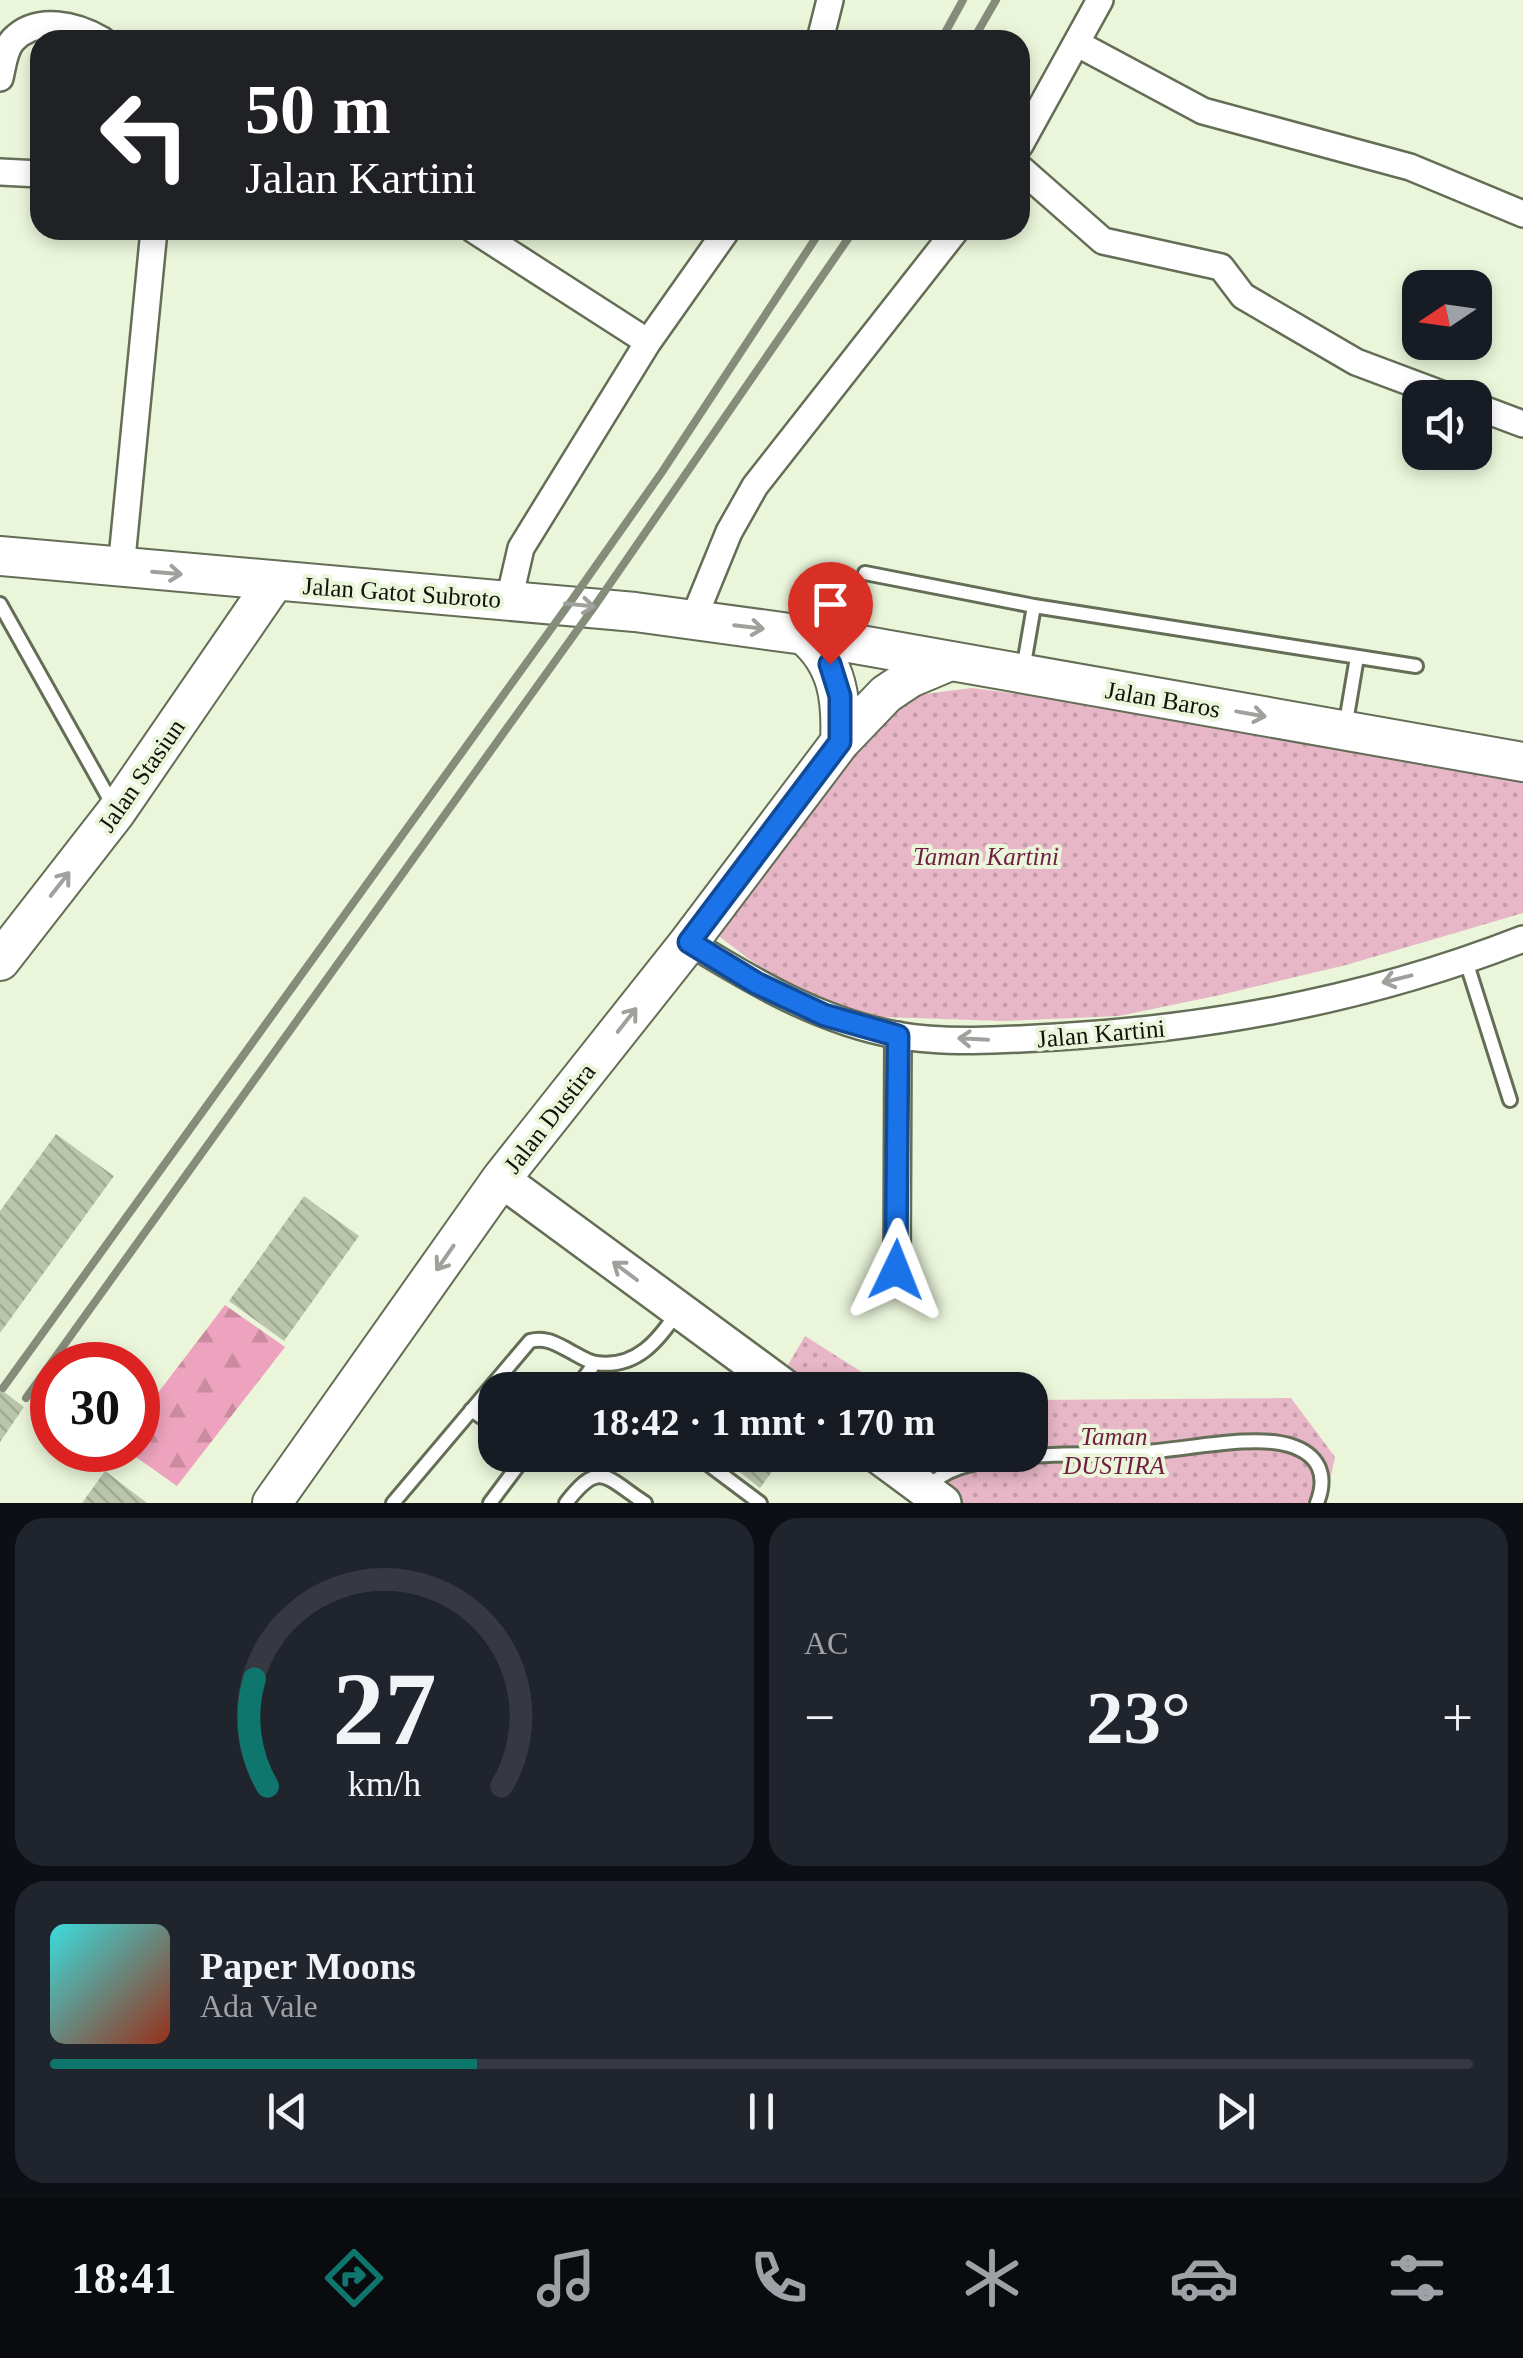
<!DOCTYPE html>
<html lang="id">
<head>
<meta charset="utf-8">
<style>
  :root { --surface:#171b24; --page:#20242c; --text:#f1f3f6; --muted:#9ea1a6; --line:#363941; --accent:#0f766e }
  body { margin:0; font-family:Georgia,serif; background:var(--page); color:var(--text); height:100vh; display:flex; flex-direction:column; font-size:38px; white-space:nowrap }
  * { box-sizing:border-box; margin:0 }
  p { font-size:32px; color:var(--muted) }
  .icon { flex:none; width:55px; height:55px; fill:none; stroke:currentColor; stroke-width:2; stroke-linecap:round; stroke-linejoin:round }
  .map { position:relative; height:1503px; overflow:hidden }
  .sheet { display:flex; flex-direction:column; gap:15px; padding:15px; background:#0d0f14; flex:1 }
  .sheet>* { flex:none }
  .banner { position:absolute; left:30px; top:30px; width:1000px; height:210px; border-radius:30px; box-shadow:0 5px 15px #0003; background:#202124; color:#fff; overflow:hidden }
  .needle { width:65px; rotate:257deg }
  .controls { position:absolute; left:1402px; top:270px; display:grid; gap:20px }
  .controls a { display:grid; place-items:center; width:90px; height:90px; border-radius:20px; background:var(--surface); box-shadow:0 5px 15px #0003; font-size:50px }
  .speed { position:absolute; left:30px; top:1342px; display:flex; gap:20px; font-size:50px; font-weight:700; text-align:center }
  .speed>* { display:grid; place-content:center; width:130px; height:130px; border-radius:50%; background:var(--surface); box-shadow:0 5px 15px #0003; line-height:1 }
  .speed .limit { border:15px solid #d22; background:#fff; color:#111 }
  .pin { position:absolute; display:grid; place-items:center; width:85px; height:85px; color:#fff; margin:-102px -42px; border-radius:50% 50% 50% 0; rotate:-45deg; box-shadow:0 0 10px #0007 }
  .pin .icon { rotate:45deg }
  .me { position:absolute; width:110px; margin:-55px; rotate:2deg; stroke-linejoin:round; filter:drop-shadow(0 0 8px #0008) }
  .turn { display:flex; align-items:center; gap:35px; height:210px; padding:0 50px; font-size:45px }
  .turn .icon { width:130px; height:130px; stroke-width:2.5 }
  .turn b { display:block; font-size:70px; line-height:85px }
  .big { font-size:75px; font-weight:600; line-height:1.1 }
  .sheet .tile { flex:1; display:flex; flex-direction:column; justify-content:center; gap:15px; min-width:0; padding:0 35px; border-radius:30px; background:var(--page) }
  .sheet .dial { align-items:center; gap:0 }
  .dial svg { height:260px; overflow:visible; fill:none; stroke:var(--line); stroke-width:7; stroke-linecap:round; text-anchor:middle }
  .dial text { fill:var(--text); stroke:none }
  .song { display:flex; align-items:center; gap:30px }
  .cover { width:120px; height:120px; border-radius:15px; background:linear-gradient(135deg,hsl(180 70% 55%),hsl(10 70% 35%)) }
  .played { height:10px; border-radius:5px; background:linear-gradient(90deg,var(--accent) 30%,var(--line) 30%) }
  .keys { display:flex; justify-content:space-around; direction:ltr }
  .heat { display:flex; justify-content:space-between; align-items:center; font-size:55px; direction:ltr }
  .sheet .tiles { flex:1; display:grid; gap:15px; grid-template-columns:1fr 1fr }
  .tile:last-child { grid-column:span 2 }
  .trip { position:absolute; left:478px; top:1372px; width:570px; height:100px; border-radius:30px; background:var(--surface); box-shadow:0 5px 15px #0003; font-weight:600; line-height:100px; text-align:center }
  .tab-bar { display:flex; height:160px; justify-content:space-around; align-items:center; background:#090b0e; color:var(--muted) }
  .tab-bar .icon { width:70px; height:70px }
  .tab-bar .on { color:var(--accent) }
  .tab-bar b { font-size:45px; color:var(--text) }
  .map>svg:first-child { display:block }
  .forest { fill:url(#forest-firs) }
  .park { fill:url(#park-dots) }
  .building { fill:url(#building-back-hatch) }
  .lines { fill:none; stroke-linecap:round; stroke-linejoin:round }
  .lane-casing { stroke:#646d56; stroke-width:18 }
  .street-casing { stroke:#646d56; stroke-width:30 }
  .secondary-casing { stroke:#646d56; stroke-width:40 }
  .primary-casing { stroke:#646d56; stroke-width:42 }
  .lane { stroke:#fff; stroke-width:12 }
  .street { stroke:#fff; stroke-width:25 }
  .secondary { stroke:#fff; stroke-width:35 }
  .primary { stroke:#fff; stroke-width:38 }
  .rail { stroke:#858c7a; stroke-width:8 }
  .oneway { stroke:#9fa19d }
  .route-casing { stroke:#114b97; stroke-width:25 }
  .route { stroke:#1a73e8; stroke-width:18 }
  .labels { text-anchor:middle; stroke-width:8; stroke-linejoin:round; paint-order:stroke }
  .street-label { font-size:25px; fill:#10130b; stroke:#eaf5da }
  .park-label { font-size:25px; font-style:italic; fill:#711d43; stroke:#eaf5da }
</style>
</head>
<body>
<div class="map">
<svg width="1523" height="1503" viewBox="0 0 1523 1503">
  <defs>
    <pattern id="forest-firs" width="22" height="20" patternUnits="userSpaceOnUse" patternTransform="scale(2.5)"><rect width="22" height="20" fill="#eda3bd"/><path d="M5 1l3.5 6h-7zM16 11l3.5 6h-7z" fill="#ca8ba1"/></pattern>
    <pattern id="park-dots" width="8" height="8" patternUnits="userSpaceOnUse" patternTransform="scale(2.5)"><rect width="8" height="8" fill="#e7b7c7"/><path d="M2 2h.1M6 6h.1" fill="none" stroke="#c59caa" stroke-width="1.8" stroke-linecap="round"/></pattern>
    <pattern id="building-back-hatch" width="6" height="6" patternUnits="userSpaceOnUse" patternTransform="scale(2.5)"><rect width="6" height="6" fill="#bac5ab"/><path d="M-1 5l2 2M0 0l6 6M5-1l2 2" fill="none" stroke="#9fa892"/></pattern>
  </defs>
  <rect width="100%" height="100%" fill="#eaf5da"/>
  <path class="forest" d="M225,1305L285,1347L177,1486L126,1450H138V1419Z"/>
  <path class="park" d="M972,688L1161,713L1523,777V913L1346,965L1220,995L1119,1016L1004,1021L882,1017L814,1000L757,965L716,934L836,757L901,697Z
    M805,1336L890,1390H802L782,1375Z
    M1291,1398L1335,1457L1325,1503H960L893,1455H1030V1400Z"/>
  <path class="building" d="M56,1134L114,1176L0,1333V1211Z
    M304,1196L359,1236L284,1341L229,1301Z
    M0,1389L24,1407L0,1442Z
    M718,1455H778L782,1458L760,1488Z
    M105,1471L147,1503H82Z"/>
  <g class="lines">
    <defs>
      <path id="lane" d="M865,573L1034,606
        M0,604L114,807
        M1023,670L1034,606L1416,666
        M1345,728L1357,657
        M1466,961L1510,1100
        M588,1374L609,1390
        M575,1390L595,1363
        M471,1410L495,1426
        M696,1455L760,1503
        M928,1488C944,1468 973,1463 997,1459C1045,1452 1095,1456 1144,1452C1184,1450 1252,1434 1289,1445C1319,1454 1328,1475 1317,1503
        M393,1503L530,1341C545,1337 555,1343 568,1350C576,1354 587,1362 596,1363C636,1369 659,1340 678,1311
        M490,1503L526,1455
        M566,1503C600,1459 605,1477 645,1503"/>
      <path id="street" d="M820,40L830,0
        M1078,44L1203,111L1410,167L1523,214
        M0,78C3,66 4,50 13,40C37,15 76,25 102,40
        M1020,145L1100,0
        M1020,168L1103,241L1221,267L1243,296L1356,362L1452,398
        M0,172L40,174
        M474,230L648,342
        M1475,406L1523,424
        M121,569L154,230
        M509,600L521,548L648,342L727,230
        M693,620L729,532L755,486L956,230
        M689,942C754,982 820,1021 896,1035C945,1044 1006,1040 1056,1037C1214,1028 1375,997 1523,939
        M897,1270L898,1035"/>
      <path id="secondary" d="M501,1179L788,1390
        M878,1455L943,1503"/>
      <path id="primary" d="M0,556L635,612L804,635L1523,762
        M804,635C838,663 842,700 840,742
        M0,961L116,812L274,582
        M272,1503L501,1179L689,942L840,742L886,694L910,678L948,662"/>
    </defs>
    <use href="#lane" class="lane-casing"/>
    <use href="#street" class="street-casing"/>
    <use href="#secondary" class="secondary-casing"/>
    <use href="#primary" class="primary-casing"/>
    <use href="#lane" class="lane"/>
    <use href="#street" class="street"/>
    <use href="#secondary" class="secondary"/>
    <use href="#primary" class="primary"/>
    <path class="rail" d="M941,40L963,0
      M973,40L996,0
      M3,1388L569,604L662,472L821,230
      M26,1398L594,607L854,230"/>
  </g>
  <defs><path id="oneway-shaft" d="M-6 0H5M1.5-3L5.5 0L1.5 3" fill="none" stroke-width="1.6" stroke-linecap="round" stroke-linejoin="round" transform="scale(2.5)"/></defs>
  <g class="oneway">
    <use href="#oneway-shaft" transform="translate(167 573) rotate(5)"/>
    <use href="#oneway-shaft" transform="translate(580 605) rotate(6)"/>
    <use href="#oneway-shaft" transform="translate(749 627) rotate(7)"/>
    <use href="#oneway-shaft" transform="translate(1251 714) rotate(10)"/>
    <use href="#oneway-shaft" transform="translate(60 884) rotate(-52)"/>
    <use href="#oneway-shaft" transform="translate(1397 979) rotate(166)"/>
    <use href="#oneway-shaft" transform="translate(627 1020) rotate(-52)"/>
    <use href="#oneway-shaft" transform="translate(973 1039) rotate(-177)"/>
    <use href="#oneway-shaft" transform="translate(445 1258) rotate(125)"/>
    <use href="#oneway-shaft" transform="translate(625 1271) rotate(-143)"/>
  </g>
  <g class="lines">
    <defs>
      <path id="route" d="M830,664L840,696V742L689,942L756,983L824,1015L898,1036L896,1270"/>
    </defs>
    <use href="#route" class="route-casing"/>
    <use href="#route" class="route"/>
  </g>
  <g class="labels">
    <g class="street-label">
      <text transform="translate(402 592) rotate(4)" y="9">Jalan Gatot Subroto</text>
      <text transform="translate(1163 699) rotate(10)" y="9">Jalan Baros</text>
      <text transform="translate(141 775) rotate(-55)" y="9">Jalan Stasiun</text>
      <text transform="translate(1101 1033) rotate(-5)" y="9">Jalan Kartini</text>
      <text transform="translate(549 1118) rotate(-52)" y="9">Jalan Dustira</text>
    </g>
    <g class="park-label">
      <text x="986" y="865">Taman Kartini</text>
      <text x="1114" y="1445">Taman<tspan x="1114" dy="29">DUSTIRA</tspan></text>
    </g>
  </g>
</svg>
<div class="controls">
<a><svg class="needle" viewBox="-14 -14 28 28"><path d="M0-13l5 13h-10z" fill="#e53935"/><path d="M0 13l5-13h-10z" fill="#9ea1a6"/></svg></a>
<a><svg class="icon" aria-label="sound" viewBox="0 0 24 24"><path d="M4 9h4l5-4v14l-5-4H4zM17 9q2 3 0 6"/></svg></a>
</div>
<div class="speed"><div class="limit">30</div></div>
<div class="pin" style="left:830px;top:664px;background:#d93025"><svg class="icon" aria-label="arrive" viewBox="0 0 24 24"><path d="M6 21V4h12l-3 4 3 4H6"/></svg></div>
<svg class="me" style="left:896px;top:1270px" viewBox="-20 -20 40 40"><path d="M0-17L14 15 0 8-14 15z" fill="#1a73e8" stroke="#fff" stroke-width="4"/></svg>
<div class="trip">18:42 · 1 mnt · 170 m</div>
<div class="banner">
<div class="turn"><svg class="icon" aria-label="left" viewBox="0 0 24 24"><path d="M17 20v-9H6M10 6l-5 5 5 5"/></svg><div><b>50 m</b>Jalan Kartini</div></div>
</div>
</div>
<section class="sheet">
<div class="tiles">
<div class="tile dial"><svg viewBox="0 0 100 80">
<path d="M14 69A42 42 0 1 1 86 69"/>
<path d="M14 69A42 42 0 0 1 10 36" stroke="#0f766e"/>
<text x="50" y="56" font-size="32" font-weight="700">27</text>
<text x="50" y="72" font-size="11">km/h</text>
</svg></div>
<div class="tile"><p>AC</p>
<div class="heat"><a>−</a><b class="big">23°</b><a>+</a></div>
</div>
<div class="tile">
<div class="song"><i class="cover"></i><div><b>Paper Moons</b><p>Ada Vale</p></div></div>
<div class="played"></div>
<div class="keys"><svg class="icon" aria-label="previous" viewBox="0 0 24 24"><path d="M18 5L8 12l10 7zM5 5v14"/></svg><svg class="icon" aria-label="pause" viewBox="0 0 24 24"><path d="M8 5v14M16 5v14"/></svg><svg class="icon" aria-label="next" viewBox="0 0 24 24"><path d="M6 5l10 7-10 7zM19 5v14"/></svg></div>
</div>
</div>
</section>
<nav class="tab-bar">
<b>18:41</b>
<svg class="icon on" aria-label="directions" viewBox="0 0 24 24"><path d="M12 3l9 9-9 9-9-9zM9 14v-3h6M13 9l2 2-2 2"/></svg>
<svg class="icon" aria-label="music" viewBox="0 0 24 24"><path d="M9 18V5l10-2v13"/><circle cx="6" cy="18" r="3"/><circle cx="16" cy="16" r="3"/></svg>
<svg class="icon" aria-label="phone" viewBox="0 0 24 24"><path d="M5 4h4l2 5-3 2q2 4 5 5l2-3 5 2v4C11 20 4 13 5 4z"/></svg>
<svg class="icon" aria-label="climate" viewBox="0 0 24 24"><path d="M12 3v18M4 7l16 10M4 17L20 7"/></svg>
<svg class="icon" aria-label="car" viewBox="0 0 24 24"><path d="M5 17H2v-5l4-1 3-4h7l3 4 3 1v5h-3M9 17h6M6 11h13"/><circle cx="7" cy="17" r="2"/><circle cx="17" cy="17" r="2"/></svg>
<svg class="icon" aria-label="filters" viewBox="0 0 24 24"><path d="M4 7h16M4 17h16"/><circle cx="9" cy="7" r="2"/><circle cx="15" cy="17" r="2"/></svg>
</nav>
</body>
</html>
